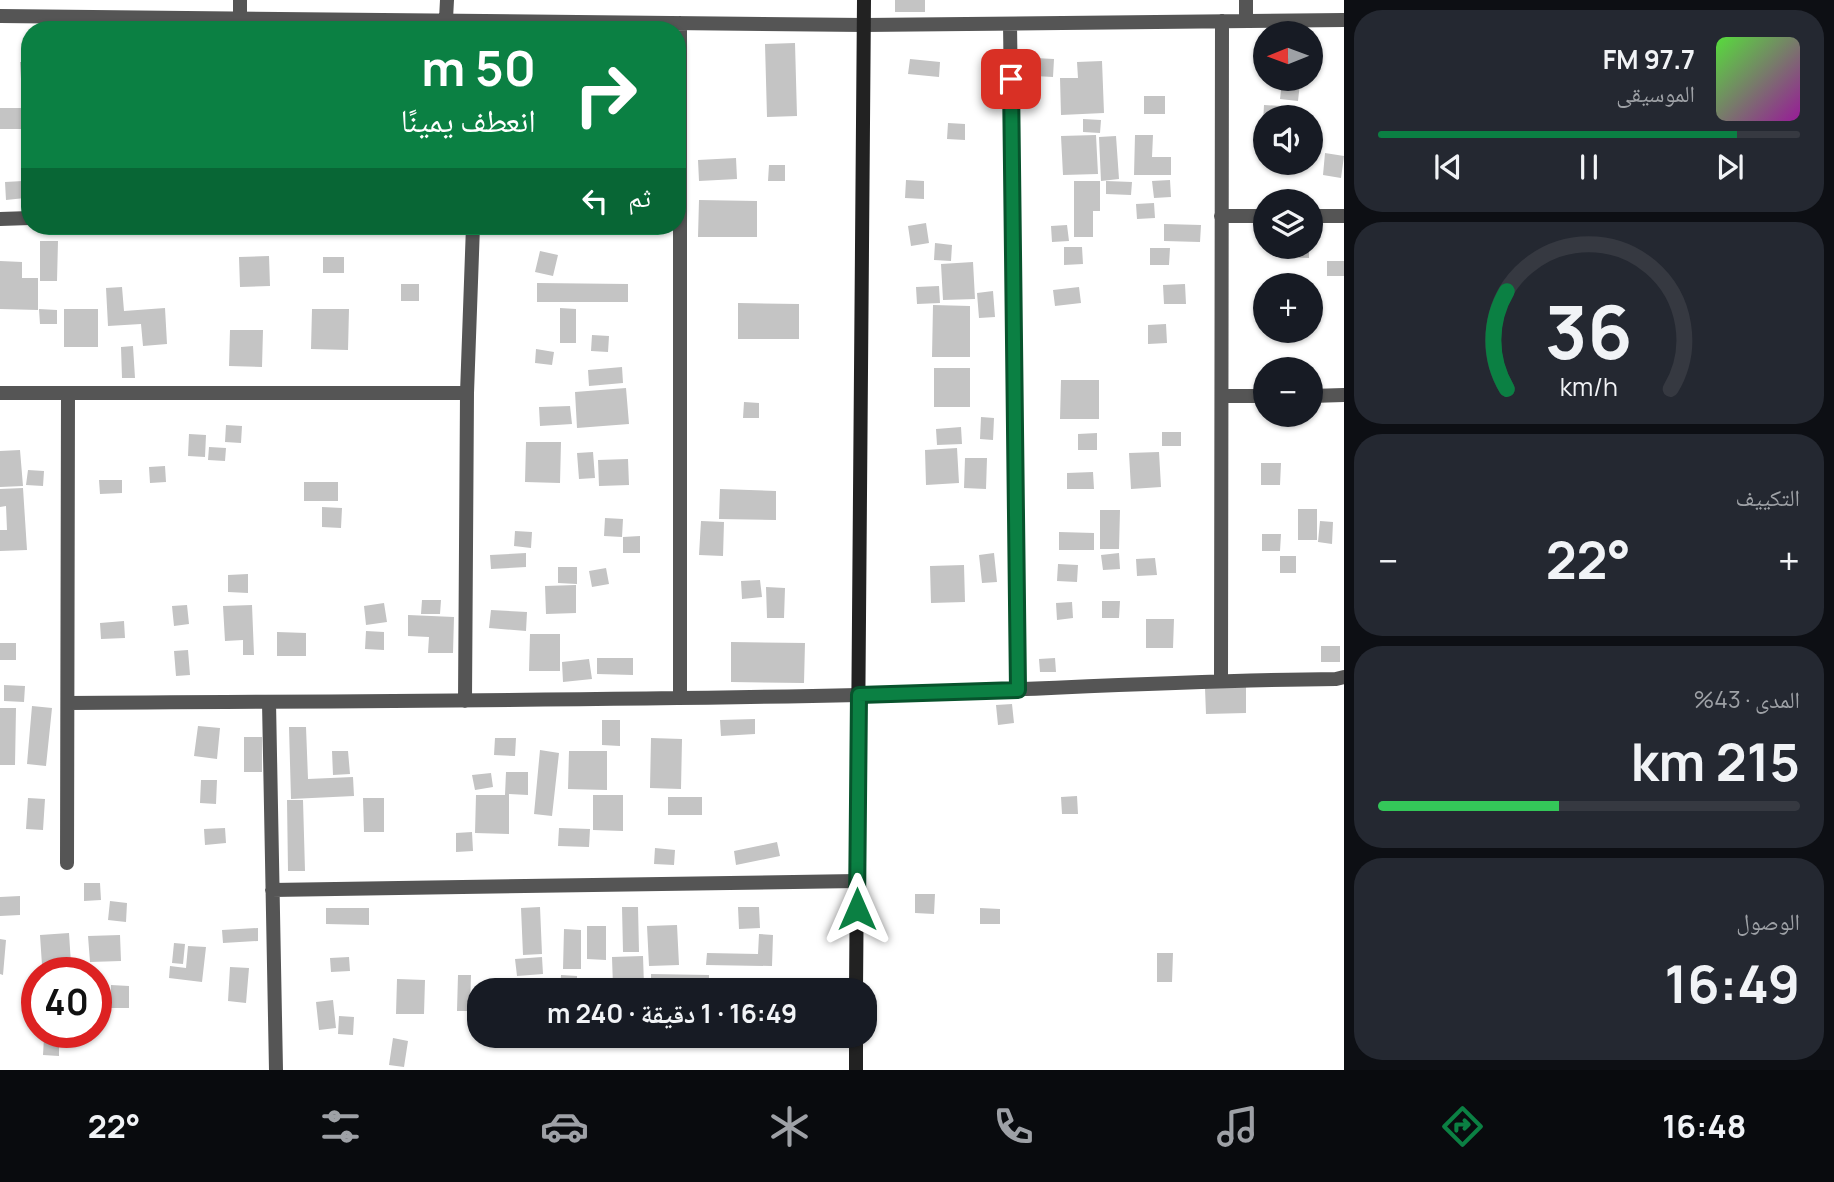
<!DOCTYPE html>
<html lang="ar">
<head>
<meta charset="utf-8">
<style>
  :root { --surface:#171b24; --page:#242831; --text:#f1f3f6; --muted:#9ea1a6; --line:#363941; --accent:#0b8043 }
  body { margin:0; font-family:Manrope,"Noto Naskh Arabic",sans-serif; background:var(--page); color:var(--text); direction:rtl; height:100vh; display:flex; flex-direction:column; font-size:26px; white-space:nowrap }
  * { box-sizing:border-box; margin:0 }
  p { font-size:23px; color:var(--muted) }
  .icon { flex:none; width:38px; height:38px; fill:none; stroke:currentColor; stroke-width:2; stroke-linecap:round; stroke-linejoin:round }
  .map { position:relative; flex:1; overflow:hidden; direction:ltr }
  .side { display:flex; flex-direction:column; gap:10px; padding:10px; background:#0d0f14; width:490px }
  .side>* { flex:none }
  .hud { position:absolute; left:21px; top:21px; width:665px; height:214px; border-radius:28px; box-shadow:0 2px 5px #0004; direction:rtl; background:#0b8043; color:#fff; overflow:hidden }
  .needle { width:46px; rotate:269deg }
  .tools { position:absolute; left:1253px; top:21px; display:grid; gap:14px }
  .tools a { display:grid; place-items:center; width:70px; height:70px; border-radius:50%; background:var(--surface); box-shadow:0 2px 5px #0004; font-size:35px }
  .speed { position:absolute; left:21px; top:957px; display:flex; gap:14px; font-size:35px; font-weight:700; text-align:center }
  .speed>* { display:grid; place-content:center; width:91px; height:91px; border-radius:50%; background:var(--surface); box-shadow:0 2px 5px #0004; line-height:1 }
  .speed .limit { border:10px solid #d22; background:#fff; color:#111 }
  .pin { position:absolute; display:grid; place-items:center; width:60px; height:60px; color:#fff; margin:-30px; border-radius:14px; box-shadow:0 4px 10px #0006 }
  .me { position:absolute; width:77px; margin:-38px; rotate:0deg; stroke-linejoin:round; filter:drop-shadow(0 0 5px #0008) }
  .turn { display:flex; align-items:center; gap:24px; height:147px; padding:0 35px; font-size:32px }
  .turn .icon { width:91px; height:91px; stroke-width:2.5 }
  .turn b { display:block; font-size:49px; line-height:60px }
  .then { display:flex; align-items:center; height:66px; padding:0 35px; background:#0003; gap:14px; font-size:26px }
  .big { font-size:52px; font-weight:700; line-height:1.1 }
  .side .tile { flex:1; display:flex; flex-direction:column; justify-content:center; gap:10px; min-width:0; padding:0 24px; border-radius:28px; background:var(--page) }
  .side .dial { align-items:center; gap:0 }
  .dial svg { height:182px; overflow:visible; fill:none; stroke:var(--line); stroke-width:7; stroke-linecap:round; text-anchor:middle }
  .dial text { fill:var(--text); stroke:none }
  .song { display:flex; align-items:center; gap:21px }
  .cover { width:84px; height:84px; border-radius:10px; background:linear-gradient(135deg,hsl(110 70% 55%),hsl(300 70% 35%)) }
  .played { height:7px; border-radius:4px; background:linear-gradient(90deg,var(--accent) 85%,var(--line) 85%) }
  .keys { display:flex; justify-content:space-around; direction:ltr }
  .heat { display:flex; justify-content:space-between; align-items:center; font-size:38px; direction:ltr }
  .charge { height:10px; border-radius:5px; background:linear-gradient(90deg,#34c759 43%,var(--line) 0) }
  .trip { position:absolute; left:467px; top:978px; width:410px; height:70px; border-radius:28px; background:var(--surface); box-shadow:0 2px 5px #0004; font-weight:700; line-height:70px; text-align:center; direction:rtl }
  .dock { display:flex; height:112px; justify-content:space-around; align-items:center; background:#090b0e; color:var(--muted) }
  .dock .icon { width:49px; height:49px }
  .dock .current { color:var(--accent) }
  .dock b { font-size:32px; color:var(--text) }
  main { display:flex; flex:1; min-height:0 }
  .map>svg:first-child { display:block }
  .building { fill:#c4c4c4 }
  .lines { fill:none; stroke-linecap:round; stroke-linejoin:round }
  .street { stroke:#555; stroke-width:14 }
  .secondary { stroke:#222; stroke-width:14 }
  .route-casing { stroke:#07532c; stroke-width:18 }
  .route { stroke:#0b8043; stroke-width:12 }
</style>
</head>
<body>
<main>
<section class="side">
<div class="tile">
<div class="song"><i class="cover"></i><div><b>97.7 FM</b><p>الموسيقى</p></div></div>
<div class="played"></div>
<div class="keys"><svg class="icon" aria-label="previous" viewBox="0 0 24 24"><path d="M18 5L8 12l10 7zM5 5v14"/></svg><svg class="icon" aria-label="pause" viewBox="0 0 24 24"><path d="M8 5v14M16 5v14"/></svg><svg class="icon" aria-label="next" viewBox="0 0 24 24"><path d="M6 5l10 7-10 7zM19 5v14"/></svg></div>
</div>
<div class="tile dial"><svg viewBox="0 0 100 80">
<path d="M14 69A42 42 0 1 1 86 69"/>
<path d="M14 69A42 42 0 0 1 14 26" stroke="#0b8043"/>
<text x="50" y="56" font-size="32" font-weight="700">36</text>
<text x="50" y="72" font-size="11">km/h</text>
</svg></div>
<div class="tile"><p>التكييف</p>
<div class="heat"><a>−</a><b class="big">22°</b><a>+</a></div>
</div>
<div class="tile"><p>المدى · 43%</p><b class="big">215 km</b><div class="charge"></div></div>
<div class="tile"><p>الوصول</p><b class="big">16:49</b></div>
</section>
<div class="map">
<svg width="1344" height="1070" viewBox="0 0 1344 1070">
  <rect width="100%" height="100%" fill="#fff"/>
  <path class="building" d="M895,0H925V12H895Z
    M795,43L797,116L767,117L765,44Z
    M1035,58L1054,59L1053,77L1035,76Z
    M910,59L940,62L939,77L908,74Z
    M1102,61L1104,113L1061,115L1060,78H1078L1077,62Z
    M20,62H30V78L21,79Z
    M1282,82L1300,83L1298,101L1280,99Z
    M1144,96H1165V114H1144Z
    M1264,105L1281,106V117H1265V123L1263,122Z
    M0,108H23L22,129H0Z
    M1083,119L1101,120L1100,133L1083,132Z
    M948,123L965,124V140L947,139Z
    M1096,135L1098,174L1063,175L1061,136Z
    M1135,135H1153L1152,157H1171V175H1134Z
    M1116,136L1119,179L1101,181L1099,137Z
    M1325,153L1344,156L1341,178L1323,175Z
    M736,158L737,179L699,181L698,160Z
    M769,165H785V181H768Z
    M906,180L924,181V199L905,198Z
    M1170,180L1171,197L1154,198L1152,181Z
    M23,181L25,198L6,200L5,182Z
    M1074,181H1100V211H1093V237H1074Z
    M1106,181L1132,182L1131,195L1106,194Z
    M699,200L757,201V237H698Z
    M1154,203L1155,218L1137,219L1136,204Z
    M926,223L929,243L911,246L908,226Z
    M1164,224L1201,225L1200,242L1164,241Z
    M1067,225L1069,241L1052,242L1051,226Z
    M522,226H545V228L523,230Z
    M549,226H572V233L549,234Z
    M40,241H58L57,281H40Z
    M935,243L952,245L951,261L934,260Z
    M1064,247H1082L1083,264L1064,265Z
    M1283,247H1309V258L1283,257Z
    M1150,248H1170L1169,265H1150Z
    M540,251L558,255L553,276L535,272Z
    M269,256L270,286L240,287L239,257Z
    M323,257H344V273H323Z
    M0,261L22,262V278H38V310L0,309Z
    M1327,261H1344V276H1327Z
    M973,262L975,299L943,300L941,264Z
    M537,283L628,284V302H537Z
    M401,284H419V301H401Z
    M1185,284L1186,304H1164L1163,285Z
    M939,286L940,303L917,304L916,287Z
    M122,287L124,311L165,308L167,344L143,346L141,324L108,326L106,288Z
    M1079,287L1081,303L1055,306L1053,290Z
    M993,291L995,317L979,318L977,293Z
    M738,303L799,304V339H738Z
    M933,305L970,306V357H932Z
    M560,308L576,309V343H560Z
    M39,309L57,310V324H40Z
    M64,309H98V347H64Z
    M312,309H349L348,350L311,349Z
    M1166,324L1167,343L1148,344V325Z
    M230,330H263L262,367L229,366Z
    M592,335L609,336L608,352L591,351Z
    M133,346L135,378H122L121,347Z
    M536,349L554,352L552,365L535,363Z
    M622,367L623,383L589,386L588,370Z
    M934,368H970V407H934Z
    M1061,380H1099V419H1060Z
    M626,388L629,424L577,428L575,392Z
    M744,402L759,403V418H743Z
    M570,406L572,424L540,426L539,407Z
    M981,417L994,418L993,440L980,439Z
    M226,425L242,426L241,443L225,442Z
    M961,427L962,444L937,445L936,429Z
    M1162,432H1181V446H1162Z
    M1097,433V450H1078V434Z
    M189,434L206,435L205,457L188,456Z
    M526,442H561L560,483L525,482Z
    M209,447L226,448L225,461L208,460Z
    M957,448L959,483L926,485L925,450Z
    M20,450L23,486L0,487V451Z
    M593,452L595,478L579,479L577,453Z
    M1159,452L1161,487L1131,489L1129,453Z
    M965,458H987L986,489L964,488Z
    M628,459L629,485L599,486L598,460Z
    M1261,463H1281L1280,485H1261Z
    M165,466L166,482L150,483L149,467Z
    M28,470L44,471L43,486L26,485Z
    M1093,472L1094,489H1067V473Z
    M99,480H122V493L100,494Z
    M304,482H338V501H304Z
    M23,488L27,550L0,551V530H7L6,506L0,507V489Z
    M720,489L776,491V520L719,519Z
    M322,507L342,508L341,528L322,527Z
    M1298,509H1317V540H1298Z
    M1100,510H1120L1119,549H1100Z
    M605,518L623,519L622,537L604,536Z
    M701,521L724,522L723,556L699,555Z
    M1320,521L1333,522L1332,544L1318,542Z
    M515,531L532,532L531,548L514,546Z
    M1059,532L1094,533V550H1059Z
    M1262,534H1281L1280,551H1262Z
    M640,536V553H623V537Z
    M526,553V567L491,569L490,555Z
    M994,553L997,582L982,583L979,555Z
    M1119,553L1120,569L1103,570L1101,555Z
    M1280,556H1296V573H1280Z
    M1155,558L1157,575L1137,576L1136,559Z
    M1058,564L1078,565L1077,582L1057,581Z
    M964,565L965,602L931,603L930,566Z
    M558,567H577V584L558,583Z
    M606,568L609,584L592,587L589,571Z
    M248,574V593L228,592V575Z
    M760,580L762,597L742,599L741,581Z
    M576,585V613L546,614L545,586Z
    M766,587L785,588L784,618H767Z
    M422,600H441L440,614H421Z
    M1102,601H1120L1119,618H1102Z
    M1072,602L1073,618L1057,620L1056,603Z
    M384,603L387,622L366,625L364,606Z
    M187,605L189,624L174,626L172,606Z
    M252,605L254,655H243V640L225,641L223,606Z
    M491,610L527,612L526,631L489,628Z
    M408,615L454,617L453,653H428L429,637L408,636Z
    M1146,619H1174L1173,648H1146Z
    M124,621L125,638L101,639L100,623Z
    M366,631L384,632V650L365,649Z
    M277,632L306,633V656H277Z
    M530,634H560V671H529Z
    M731,642L805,643L804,683L731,682Z
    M0,643H16V660H0Z
    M1321,646H1340V662H1321Z
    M188,650L190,675L176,676L174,651Z
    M597,658H633V675L597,674Z
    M1055,658L1056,672H1040L1039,659Z
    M589,659L592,679L563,682L562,662Z
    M4,685L25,686L24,702L4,701Z
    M1246,686V713L1206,714L1205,688Z
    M1012,704L1014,723L998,725L996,705Z
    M32,706L52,708L46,766L27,764Z
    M0,708H16L15,765H0Z
    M755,719V734L721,736L720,720Z
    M602,720H620V746L602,745Z
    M198,726L220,728L217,759L194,756Z
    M289,727H306L308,779L353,777L354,796L291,799Z
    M244,737H262V772H244Z
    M495,738H516L515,756L494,755Z
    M651,738L682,739L681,789L650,788Z
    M540,750L559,753L552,816L534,814Z
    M332,751H348L350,774L333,775Z
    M569,751H607V790L568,789Z
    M506,772H528V795L509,794V834L475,833L476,795H505Z
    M491,773L493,787L475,790L472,775Z
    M201,780H217L216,804L200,803Z
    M593,795H623V831L593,830Z
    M1077,796L1078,814H1062L1061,797Z
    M668,797H702V815H668Z
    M28,798L45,799L43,830L26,829Z
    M363,798H384V832H364Z
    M287,800H303L305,871H288Z
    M225,828L226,843L205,845L204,829Z
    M559,828L590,829L589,847L558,846Z
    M472,832L473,851L456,852V833Z
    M777,842L780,856L736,865L734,851Z
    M655,848L675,850L674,865L654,864Z
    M84,883H100L101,900L84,901Z
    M915,894H935L934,914L915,913Z
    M20,896V915L0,916V897Z
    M110,901L127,903L126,922L108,920Z
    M540,907L542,954L523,955L521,908Z
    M622,907H638L639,952H623Z
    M738,907H759L760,928L739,929Z
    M326,908H369V925L326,924Z
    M980,908L1000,909V924H980Z
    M677,925L679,965L649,966L647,926Z
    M587,926H606V960L587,959Z
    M258,928V941L223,943L222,930Z
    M564,929L581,930V969H563Z
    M69,933L71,964L42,965L40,935Z
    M759,934L773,935L772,966L706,965L707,953L758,954Z
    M120,935L121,961L90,962L88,936Z
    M0,939L6,940L3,975L0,974Z
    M174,943L185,944L183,964L172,963Z
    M188,946L206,947L202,982L169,978L170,966L186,968Z
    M1157,953H1173L1172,982H1157Z
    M643,956L644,986L613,987L612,957Z
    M349,957L350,971L331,972L330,958Z
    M542,957L543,974L517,976L515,959Z
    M230,967L249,968L246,1003L228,1001Z
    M651,974L709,975V990H651Z
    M458,975H471L470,1011H457Z
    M561,975L577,976V990H560Z
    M397,979L425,980L424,1014H396Z
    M111,985L129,986V1008H111Z
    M333,1000L336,1028L319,1030L316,1002Z
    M339,1016L354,1017L353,1035L338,1034Z
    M692,1036H710L711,1043L693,1045Z
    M756,1036H785L786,1047L757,1048Z
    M44,1037L59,1038V1056L43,1055Z
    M393,1038L408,1041L404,1067L389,1065Z"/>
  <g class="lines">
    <path class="street" d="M240,0V18
      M1246,0V21
      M0,16L864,25L1344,20
      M446,19L447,0
      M680,23V697
      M1010,24L1019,690
      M1221,216H1265
      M1311,216H1344
      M0,219L30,218
      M0,393H467
      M1222,396H1265
      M1311,396L1344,395
      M1221,680L1222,21
      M465,701L467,393L473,226
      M269,702L276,1070
      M68,703C332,701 595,701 858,695C1018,691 1177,680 1336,679L1344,677
      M67,863L68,394
      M272,890L857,881"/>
    <path class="secondary" d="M856,990L864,0
      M856,1070V1036"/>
  </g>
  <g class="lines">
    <defs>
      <path id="route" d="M857,909L859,695L1018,690L1011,79"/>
    </defs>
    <use href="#route" class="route-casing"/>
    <use href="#route" class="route"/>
  </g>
</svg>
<div class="tools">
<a><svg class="needle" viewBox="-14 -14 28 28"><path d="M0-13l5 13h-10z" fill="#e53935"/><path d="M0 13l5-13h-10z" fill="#9ea1a6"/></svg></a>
<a><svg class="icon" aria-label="sound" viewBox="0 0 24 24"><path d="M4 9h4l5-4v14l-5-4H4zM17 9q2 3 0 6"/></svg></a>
<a><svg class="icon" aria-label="layers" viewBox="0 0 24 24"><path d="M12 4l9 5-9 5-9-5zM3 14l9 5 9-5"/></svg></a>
<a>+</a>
<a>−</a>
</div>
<div class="speed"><div class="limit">40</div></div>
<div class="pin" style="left:1011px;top:79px;background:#d93025"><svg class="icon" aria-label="arrive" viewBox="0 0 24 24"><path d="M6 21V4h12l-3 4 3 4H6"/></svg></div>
<svg class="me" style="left:857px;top:909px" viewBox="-20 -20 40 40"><path d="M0-17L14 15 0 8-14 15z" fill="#0b8043" stroke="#fff" stroke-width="4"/></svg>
<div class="trip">16:49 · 1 دقيقة · 240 m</div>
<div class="hud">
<div class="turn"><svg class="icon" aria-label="right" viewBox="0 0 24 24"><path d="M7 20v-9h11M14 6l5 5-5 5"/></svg><div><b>50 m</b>انعطف يمينًا</div></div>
<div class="then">ثم<svg class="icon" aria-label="left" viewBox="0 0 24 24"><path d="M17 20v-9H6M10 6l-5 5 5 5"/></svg></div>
</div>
</div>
</main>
<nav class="dock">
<b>16:48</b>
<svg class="icon current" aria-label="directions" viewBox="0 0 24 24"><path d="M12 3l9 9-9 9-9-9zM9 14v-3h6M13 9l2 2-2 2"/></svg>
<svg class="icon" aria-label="music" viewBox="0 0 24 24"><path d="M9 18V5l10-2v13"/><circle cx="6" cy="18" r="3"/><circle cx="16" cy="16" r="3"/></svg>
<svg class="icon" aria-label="phone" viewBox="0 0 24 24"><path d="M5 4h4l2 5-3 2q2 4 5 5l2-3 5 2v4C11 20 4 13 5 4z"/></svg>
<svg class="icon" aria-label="climate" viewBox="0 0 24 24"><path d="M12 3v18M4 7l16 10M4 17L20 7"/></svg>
<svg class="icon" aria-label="car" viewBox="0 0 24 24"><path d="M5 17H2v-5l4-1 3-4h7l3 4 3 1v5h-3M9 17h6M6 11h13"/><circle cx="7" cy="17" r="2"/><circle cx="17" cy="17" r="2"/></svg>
<svg class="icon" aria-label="filters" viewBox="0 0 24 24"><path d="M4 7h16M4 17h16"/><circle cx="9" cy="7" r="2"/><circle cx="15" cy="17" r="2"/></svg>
<b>22°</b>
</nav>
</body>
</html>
